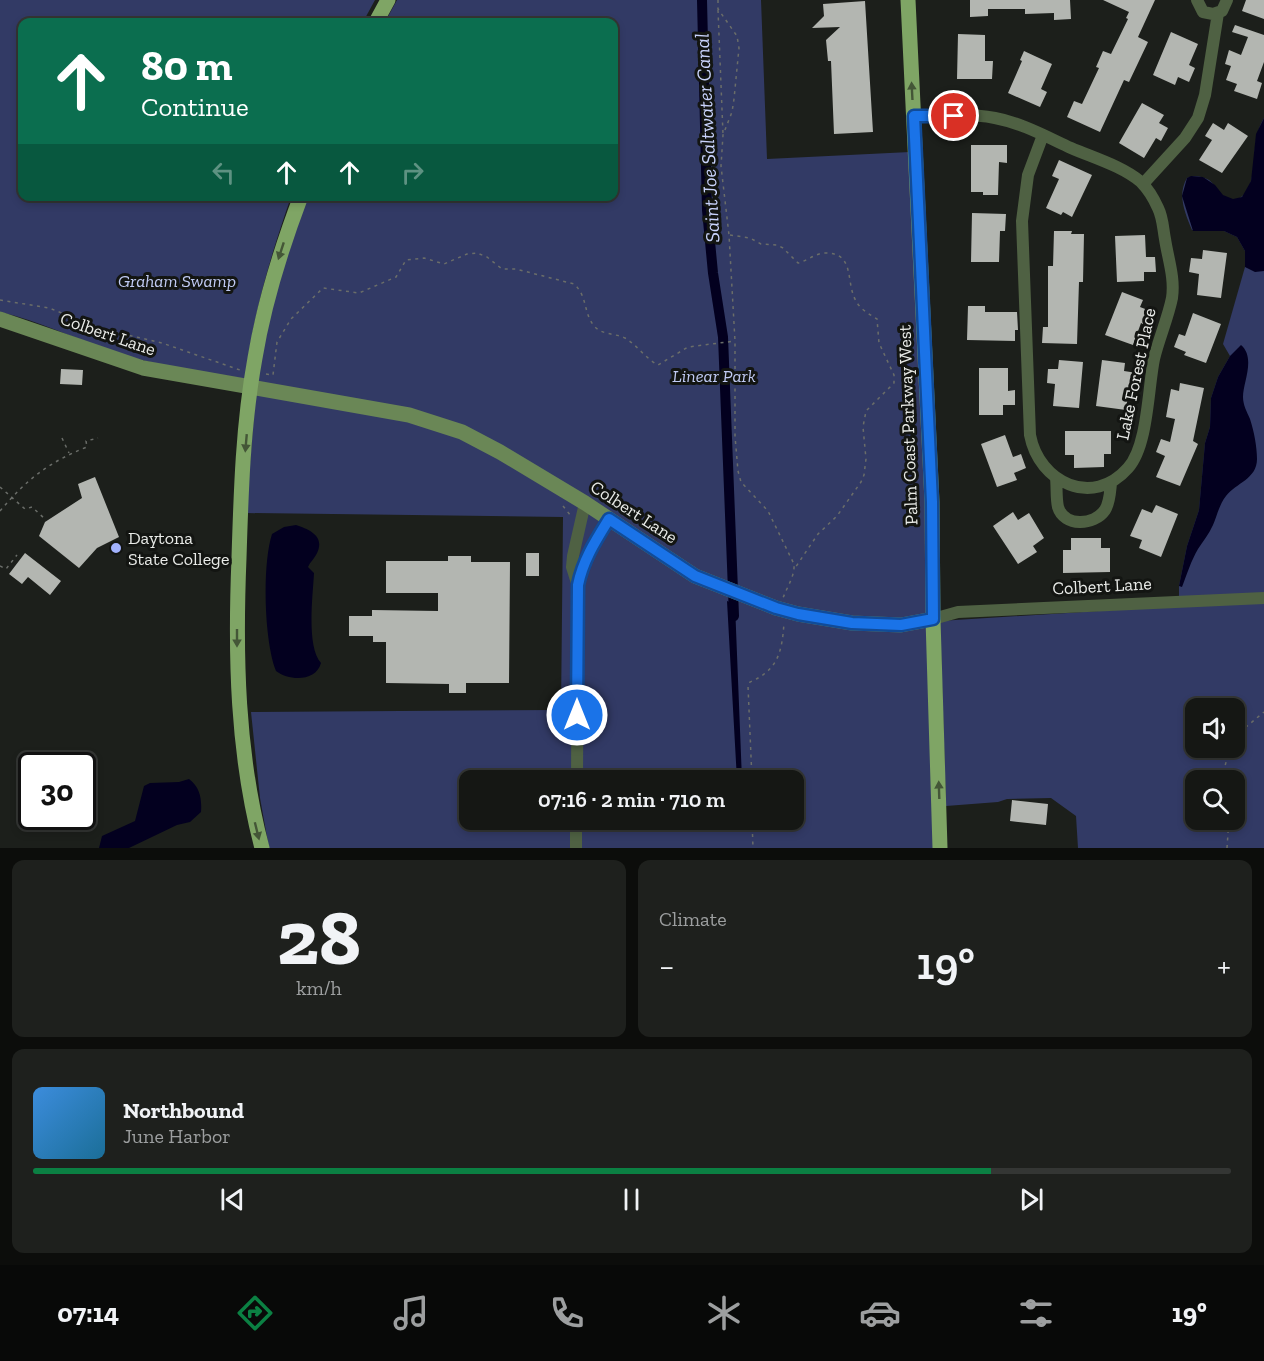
<!DOCTYPE html>
<html lang="en">
<head>
<meta charset="utf-8">
<style>
  :root { --surface:#151714; --page:#1e201d; --text:#f1f3f6; --muted:#9d9fa0; --line:#343634; --accent:#0b8043 }
  body { margin:0; font-family:"Zilla Slab",serif; background:var(--page); color:var(--text); height:100vh; display:flex; flex-direction:column; font-size:22px; white-space:nowrap }
  * { box-sizing:border-box; margin:0 }
  p { font-size:20px; color:var(--muted) }
  .icon { flex:none; width:33px; height:33px; fill:none; stroke:currentColor; stroke-width:2; stroke-linecap:round; stroke-linejoin:round }
  .map { position:relative; height:848px; overflow:hidden }
  .sheet { display:flex; flex-direction:column; gap:12px; padding:12px; background:#0c0d0b; flex:1 }
  .sheet>* { flex:none }
  .guide { position:absolute; left:18px; top:18px; width:600px; height:183px; border-radius:12px; box-shadow:0 3px 9px #0003,0 0 0 2px var(--line); background:#0b6e4f; color:#fff; overflow:hidden }
  .controls { position:absolute; left:1185px; top:698px; display:grid; gap:12px }
  .controls a { display:grid; place-items:center; width:60px; height:60px; border-radius:12px; background:var(--surface); box-shadow:0 3px 9px #0003,0 0 0 2px var(--line); font-size:30px }
  .speed { position:absolute; left:18px; top:752px; display:flex; gap:12px; font-size:30px; font-weight:700; text-align:center }
  .speed>* { display:grid; place-content:center; width:78px; height:78px; border-radius:50%; background:var(--surface); box-shadow:0 3px 9px #0003,0 0 0 2px var(--line); line-height:1 }
  .speed .limit { border:3px solid #111; border-radius:9px; background:#fff; color:#111 }
  .pin { position:absolute; display:grid; place-items:center; width:51px; height:51px; color:#fff; margin:-26px; border:3px solid #fff; border-radius:50%; box-shadow:0 2px 6px #0007 }
  .me { position:absolute; width:66px; margin:-33px; rotate:0deg; stroke-linejoin:round; filter:drop-shadow(0 0 4px #0008) }
  .turn { display:flex; align-items:center; gap:21px; height:126px; padding:0 24px; font-size:27px }
  .turn .icon { width:78px; height:78px; stroke-width:2.5 }
  .turn b { display:block; font-size:42px; line-height:51px }
  .lanes { display:flex; align-items:center; height:57px; padding:0 24px; background:#0003; justify-content:center; gap:30px; direction:ltr }
  .lanes .off { opacity:.35 }
  .big { font-size:45px; font-weight:600; line-height:1.1 }
  .sheet .widget { flex:1; display:flex; flex-direction:column; justify-content:center; gap:9px; min-width:0; padding:0 21px; border-radius:12px; background:var(--page) }
  .sheet .dial { align-items:center; gap:0 }
  .dial b { font-size:78px; line-height:1 }
  .song { display:flex; align-items:center; gap:18px }
  .cover { width:72px; height:72px; border-radius:9px; background:linear-gradient(135deg,hsl(210 70% 55%),hsl(200 70% 35%)) }
  .played { height:6px; border-radius:3px; background:linear-gradient(90deg,var(--accent) 80%,var(--line) 80%) }
  .keys { display:flex; justify-content:space-around; direction:ltr }
  .heat { display:flex; justify-content:space-between; align-items:center; font-size:33px; direction:ltr }
  .sheet .tiles { flex:1; display:grid; gap:12px; grid-template-columns:1fr 1fr }
  .widget:last-child { grid-column:span 2 }
  .trip { position:absolute; left:459px; top:770px; width:345px; height:60px; border-radius:12px; background:var(--surface); box-shadow:0 3px 9px #0003,0 0 0 2px var(--line); font-weight:600; line-height:60px; text-align:center }
  .tab-bar { display:flex; height:96px; justify-content:space-around; align-items:center; background:#080908; color:var(--muted) }
  .tab-bar .icon { width:42px; height:42px }
  .tab-bar .current { color:var(--accent) }
  .tab-bar b { font-size:27px; color:var(--text) }
  .map>svg:first-child { display:block }
  .green { fill:#323a65; fill-rule:evenodd }
  .water { fill:#03001f }
  .lines { fill:none; stroke-linecap:round; stroke-linejoin:round }
  .canal { stroke:#03001f; stroke-width:10 }
  .building { fill:#b3b6b1 }
  .path { stroke:#6a6d69; stroke-width:1.5; stroke-dasharray:3 4.5; stroke-linecap:butt }
  .street { stroke:#4f6143; stroke-width:12 }
  .secondary { stroke:#6a8756; stroke-width:15 }
  .primary { stroke:#7fa565; stroke-width:15 }
  .oneway { fill:#445637 }
  .route-casing { stroke:#114b97; stroke-width:15 }
  .route { stroke:#1a73e8; stroke-width:10 }
  .poi-dot { fill:#a2b2fd; stroke:#131512; stroke-width:2 }
  .labels { text-anchor:middle; stroke-width:6; stroke-linejoin:round; paint-order:stroke }
  .park-label { font-size:18px; font-style:italic; fill:#c1cbf4; stroke:#131512 }
  .street-label { font-size:18px; fill:#e9ebe8; stroke:#131512 }
  .poi-label { font-size:18px; fill:#e9ebe8; stroke:#131512; text-anchor:start }
  .water-label { font-size:20px; font-style:italic; fill:#c9d3fc; stroke:#131512 }
</style>
</head>
<body>
<div class="map">
<svg width="1264" height="848" viewBox="0 0 1264 848">
  <rect width="100%" height="100%" fill="#1c1f1b"/>
  <path class="green" d="M0,0H375L363,22H22V196L291,197C270,257 253,316 245,379C201,371 156,366 113,352C75,339 40,321 0,312Z
    M397,0H761L767,159L910,152L928,514L934,848H269L260,798L251,712L561,710L563,517L246,513L257,377L285,250L306,197L614,196V22H385ZM470,780H794V819H470Z
    M1264,118V848H1078L1076,816L1051,798L1007,799L998,802L946,806L940,621L1179,606V586L1187,546L1199,510L1205,443L1210,427L1211,398L1218,377L1230,356L1223,344L1245,267V251L1237,237L1224,231L1192,230C1185,213 1177,195 1187,178C1194,175 1202,176 1209,180C1214,184 1217,189 1221,194C1235,207 1247,196 1251,181C1257,158 1251,140 1264,118ZM1196,708H1234V747H1196ZM1196,780H1234V819H1196Z"/>
  <path class="water" d="M1264,118V271L1255,272L1245,267V251L1237,237L1224,231H1193L1182,196L1187,178L1191,176L1203,177L1215,185L1223,195L1233,199L1242,197L1251,181L1256,134Z
    M1241,345C1256,358 1243,382 1243,397C1243,405 1247,412 1250,419C1254,431 1257,447 1257,459C1257,479 1236,483 1226,496C1219,505 1217,516 1213,525C1209,534 1203,541 1198,549C1191,561 1187,574 1182,587L1179,586L1187,546L1199,510L1205,443L1210,427L1211,398L1218,377L1230,356Z
    M296,525C311,530 326,537 316,555C314,559 310,562 308,567L314,573C313,595 306,646 321,663C316,682 289,681 276,671C264,641 262,565 272,534L284,527Z
    M727,601L735,604L742,780H737Z
    M189,779C200,787 202,799 201,812L190,822L177,825L129,848H99L102,836L135,821L144,786L150,783L179,782Z"/>
  <g class="lines">
    <path class="canal" d="M702,0L707,210L713,273L723,337L734,616"/>
  </g>
  <path class="building" d="M970,0H1070L1071,19L1054,20V13L1025,14V9H988V16L970,17Z
    M1103,0H1155L1138,37L1148,42L1129,82L1124,80L1100,132L1067,117L1074,101L1082,104L1099,68L1096,67L1103,51L1111,54L1128,19L1126,18L1129,12Z
    M1246,0H1264V19L1242,11Z
    M865,1L873,132L834,134L831,61H828L826,40L840,27L812,28L824,16L823,4Z
    M1235,25L1264,35V62L1257,81L1262,83L1257,99L1234,91L1237,84L1226,80L1231,66L1225,64L1229,50L1241,55L1248,37L1232,32Z
    M1171,32L1198,44L1189,65L1195,68L1189,82L1178,77L1175,85L1153,75Z
    M958,34L985,35V61H993L992,79H957Z
    M1024,51L1052,64L1041,89L1047,92L1040,107L1008,93L1022,61L1020,60Z
    M1142,103L1164,115L1159,123L1168,128L1161,141L1156,138L1144,158L1119,143Z
    M1213,123L1224,130L1228,123L1248,136L1222,173L1199,160L1212,140L1205,136Z
    M971,145H1007V163L999,162L998,195H983V192H971Z
    M1059,160L1092,175L1072,217L1063,212L1061,215L1046,208L1059,179L1052,176Z
    M972,213L1006,214L1005,231H1000L999,262H971Z
    M1054,231H1072L1071,234H1084L1083,282H1079L1077,344L1042,343L1043,327H1048V266H1053Z
    M1145,235L1146,257H1155L1156,272H1144V281L1117,282L1115,236Z
    M1203,250L1227,253L1221,298L1197,295L1199,274L1189,272L1191,258L1202,259Z
    M1122,292L1143,300L1140,307L1153,312L1147,326L1141,323L1133,345L1105,335Z
    M968,306H985V312H1017L1018,330H1015V341L967,340Z
    M1193,313L1221,324L1206,363L1184,355L1186,352L1174,347L1179,334L1185,336Z
    M1059,360L1083,362L1079,408L1053,406L1055,384L1047,383L1048,369H1058Z
    M1102,360L1125,363L1124,371L1137,373L1135,388L1129,387L1126,410L1096,406Z
    M979,368H1008V391L1015,390V405H1003V415H979Z
    M61,369L83,370L82,385L60,384Z
    M1180,383L1204,388L1193,441L1198,444L1180,486L1156,477L1165,456L1156,452L1161,439L1170,442L1175,419L1166,417L1171,389L1179,391Z
    M1065,431H1111V454H1104V467L1074,468V455H1065Z
    M1005,435L1013,457L1021,454L1026,468L1014,473L1017,480L997,487L981,444Z
    M95,477L119,537L97,548L79,568L39,536L45,522L82,498L78,484Z
    M1156,505L1178,514L1161,557L1139,548L1142,540L1130,536L1142,509L1152,513Z
    M1013,512L1018,520L1029,513L1044,538L1033,546L1037,552L1018,564L993,526Z
    M1071,538H1101V548H1110V572L1063,573V550H1071Z
    M25,553L61,581L50,595L28,577L22,584L9,574Z
    M526,553H539V576H526Z
    M448,556H471V562H510L509,683H466V693H449V684L386,683V642H373V636H349V616H372V610L438,611V593H386V561H448Z
    M1012,800L1048,804L1046,825L1010,821Z"/>
  <g class="lines">
    <path class="path" d="M718,0V9L737,36L739,48L734,99L732,112L723,135L721,166L729,235L735,341V436L738,471L741,482L768,511L794,564C795,576 787,587 783,598
      M718,10L723,134
      M730,235L750,238L761,244L777,245L783,248L798,263C807,261 814,254 824,253C856,252 845,282 856,301C860,309 869,314 877,319L879,343L894,375V383L866,411L863,427L866,459L864,475L861,482L837,516L818,534L795,568
      M0,300L49,308L102,329L162,343L240,370
      M266,374L273,375L277,342L291,319L323,288L359,293L396,277L406,260L424,258L444,264L467,254L477,253L487,257L502,269H516L574,284C588,297 583,312 594,326C602,335 614,333 625,338C637,345 645,358 658,365L688,347L735,341
      M62,438L69,453
      M0,487L25,509L32,507L45,519
      M563,506L571,516
      M0,511C27,479 49,462 87,447L86,441L98,438
      M0,566L6,569L17,555
      M1234,737L1264,712
      M752,780L748,686L750,682C778,670 782,652 784,623
      M1225,780V766L1230,747
      M752,819L753,848
      M558,830L566,829
      M1227,848L1229,819"/>
    <path class="street" d="M1197,0L1203,12L1213,14L1222,11L1227,0
      M914,116C940,115 969,113 995,118C1022,123 1047,137 1071,148C1094,158 1122,166 1141,182C1148,189 1154,199 1158,208C1163,218 1163,229 1165,239C1168,259 1175,278 1172,298C1168,318 1159,338 1154,359C1148,388 1148,446 1128,468C1093,508 1039,483 1030,435L1022,221L1028,175L1043,135
      M1143,184L1185,138L1198,118L1205,95L1218,13
      M1056,478C1057,487 1056,498 1058,507C1064,527 1094,526 1105,510C1110,502 1110,492 1111,483
      M577,583L572,567L573,556L585,503
      M933,619L958,612L1264,598
      M577,780L578,585C583,560 596,540 608,519
      M576,848V819"/>
    <path class="secondary" d="M0,319L143,368L409,415L462,432L500,452L585,503L695,576L776,608L798,614L852,623L901,625L933,619"/>
    <path class="primary" d="M908,0L932,502L933,619L940,848
      M376,22L388,0
      M262,848C237,754 235,655 239,558C241,492 243,424 255,358C264,303 281,249 301,196"/>
  </g>
  <defs><path id="oneway-solid" d="M-6-.8H1V-3.2L6.5 0L1 3.2V.8H-6Z" transform="scale(1.5)"/></defs>
  <g class="oneway">
    <use href="#oneway-solid" transform="translate(912 91) rotate(-93)"/>
    <use href="#oneway-solid" transform="translate(281 251) rotate(108)"/>
    <use href="#oneway-solid" transform="translate(246 443) rotate(95)"/>
    <use href="#oneway-solid" transform="translate(237 638) rotate(90)"/>
    <use href="#oneway-solid" transform="translate(939 790) rotate(-92)"/>
    <use href="#oneway-solid" transform="translate(257 831) rotate(76)"/>
  </g>
  <g class="lines">
    <defs>
      <path id="route" d="M577,715L578,585C583,560 596,540 609,519L695,576L776,608L798,614L852,623L901,625L933,619L932,502L914,116H954"/>
    </defs>
    <use href="#route" class="route-casing"/>
    <use href="#route" class="route"/>
  </g>
  <circle class="poi-dot" cx="116" cy="548" r="6"/>
  <g class="labels">
    <g class="park-label">
      <text x="177" y="287">Graham Swamp</text>
      <text x="714" y="382">Linear Park</text>
    </g>
    <g class="street-label">
      <text transform="translate(108 334) rotate(19)" y="6">Colbert Lane</text>
      <text transform="translate(1136 374) rotate(-78)" y="6">Lake Forest Place</text>
      <text transform="translate(908 425) rotate(-92)" y="6">Palm Coast Parkway West</text>
      <text transform="translate(634 512) rotate(33)" y="6">Colbert Lane</text>
      <text transform="translate(1102 586) rotate(-3)" y="6">Colbert Lane</text>
    </g>
    <g class="poi-label">
      <text x="128" y="544">Daytona<tspan x="128" dy="21">State College</tspan></text>
    </g>
    <g class="water-label">
      <text transform="translate(707 138) rotate(-93)" y="7">Saint Joe Saltwater Canal</text>
    </g>
  </g>
</svg>
<div class="controls">
<a><svg class="icon" aria-label="sound" viewBox="0 0 24 24"><path d="M4 9h4l5-4v14l-5-4H4zM17 9q2 3 0 6"/></svg></a>
<a><svg class="icon" aria-label="search" viewBox="0 0 24 24"><circle cx="10" cy="10" r="6"/><path d="M15 15l6 6"/></svg></a>
</div>
<div class="speed"><div class="limit">30</div></div>
<div class="pin" style="left:954px;top:116px;background:#d93025"><svg class="icon" aria-label="arrive" viewBox="0 0 24 24"><path d="M6 21V4h12l-3 4 3 4H6"/></svg></div>
<svg class="me" style="left:577px;top:715px" viewBox="-20 -20 40 40"><circle r="17" fill="#1a73e8" stroke="#fff" stroke-width="3"/><path d="M0-11L8 9 0 5-8 9z" fill="#fff"/></svg>
<div class="trip">07:16 · 2 min · 710 m</div>
<div class="guide">
<div class="turn"><svg class="icon" aria-label="ahead" viewBox="0 0 24 24"><path d="M12 20V5M6 11l6-6 6 6"/></svg><div><b>80 m</b>Continue</div></div>
<div class="lanes"><svg class="icon off" aria-label="left" viewBox="0 0 24 24"><path d="M17 20v-9H6M10 6l-5 5 5 5"/></svg><svg class="icon" aria-label="ahead" viewBox="0 0 24 24"><path d="M12 20V5M6 11l6-6 6 6"/></svg><svg class="icon" aria-label="ahead" viewBox="0 0 24 24"><path d="M12 20V5M6 11l6-6 6 6"/></svg><svg class="icon off" aria-label="right" viewBox="0 0 24 24"><path d="M7 20v-9h11M14 6l5 5-5 5"/></svg></div>
</div>
</div>
<section class="sheet">
<div class="tiles">
<div class="widget dial"><b>28</b><p>km/h</p></div>
<div class="widget"><p>Climate</p>
<div class="heat"><a>−</a><b class="big">19°</b><a>+</a></div>
</div>
<div class="widget">
<div class="song"><i class="cover"></i><div><b>Northbound</b><p>June Harbor</p></div></div>
<div class="played"></div>
<div class="keys"><svg class="icon" aria-label="previous" viewBox="0 0 24 24"><path d="M18 5L8 12l10 7zM5 5v14"/></svg><svg class="icon" aria-label="pause" viewBox="0 0 24 24"><path d="M8 5v14M16 5v14"/></svg><svg class="icon" aria-label="next" viewBox="0 0 24 24"><path d="M6 5l10 7-10 7zM19 5v14"/></svg></div>
</div>
</div>
</section>
<nav class="tab-bar">
<b>07:14</b>
<svg class="icon current" aria-label="directions" viewBox="0 0 24 24"><path d="M12 3l9 9-9 9-9-9zM9 14v-3h6M13 9l2 2-2 2"/></svg>
<svg class="icon" aria-label="music" viewBox="0 0 24 24"><path d="M9 18V5l10-2v13"/><circle cx="6" cy="18" r="3"/><circle cx="16" cy="16" r="3"/></svg>
<svg class="icon" aria-label="phone" viewBox="0 0 24 24"><path d="M5 4h4l2 5-3 2q2 4 5 5l2-3 5 2v4C11 20 4 13 5 4z"/></svg>
<svg class="icon" aria-label="climate" viewBox="0 0 24 24"><path d="M12 3v18M4 7l16 10M4 17L20 7"/></svg>
<svg class="icon" aria-label="car" viewBox="0 0 24 24"><path d="M5 17H2v-5l4-1 3-4h7l3 4 3 1v5h-3M9 17h6M6 11h13"/><circle cx="7" cy="17" r="2"/><circle cx="17" cy="17" r="2"/></svg>
<svg class="icon" aria-label="filters" viewBox="0 0 24 24"><path d="M4 7h16M4 17h16"/><circle cx="9" cy="7" r="2"/><circle cx="15" cy="17" r="2"/></svg>
<b>19°</b>
</nav>
</body>
</html>
